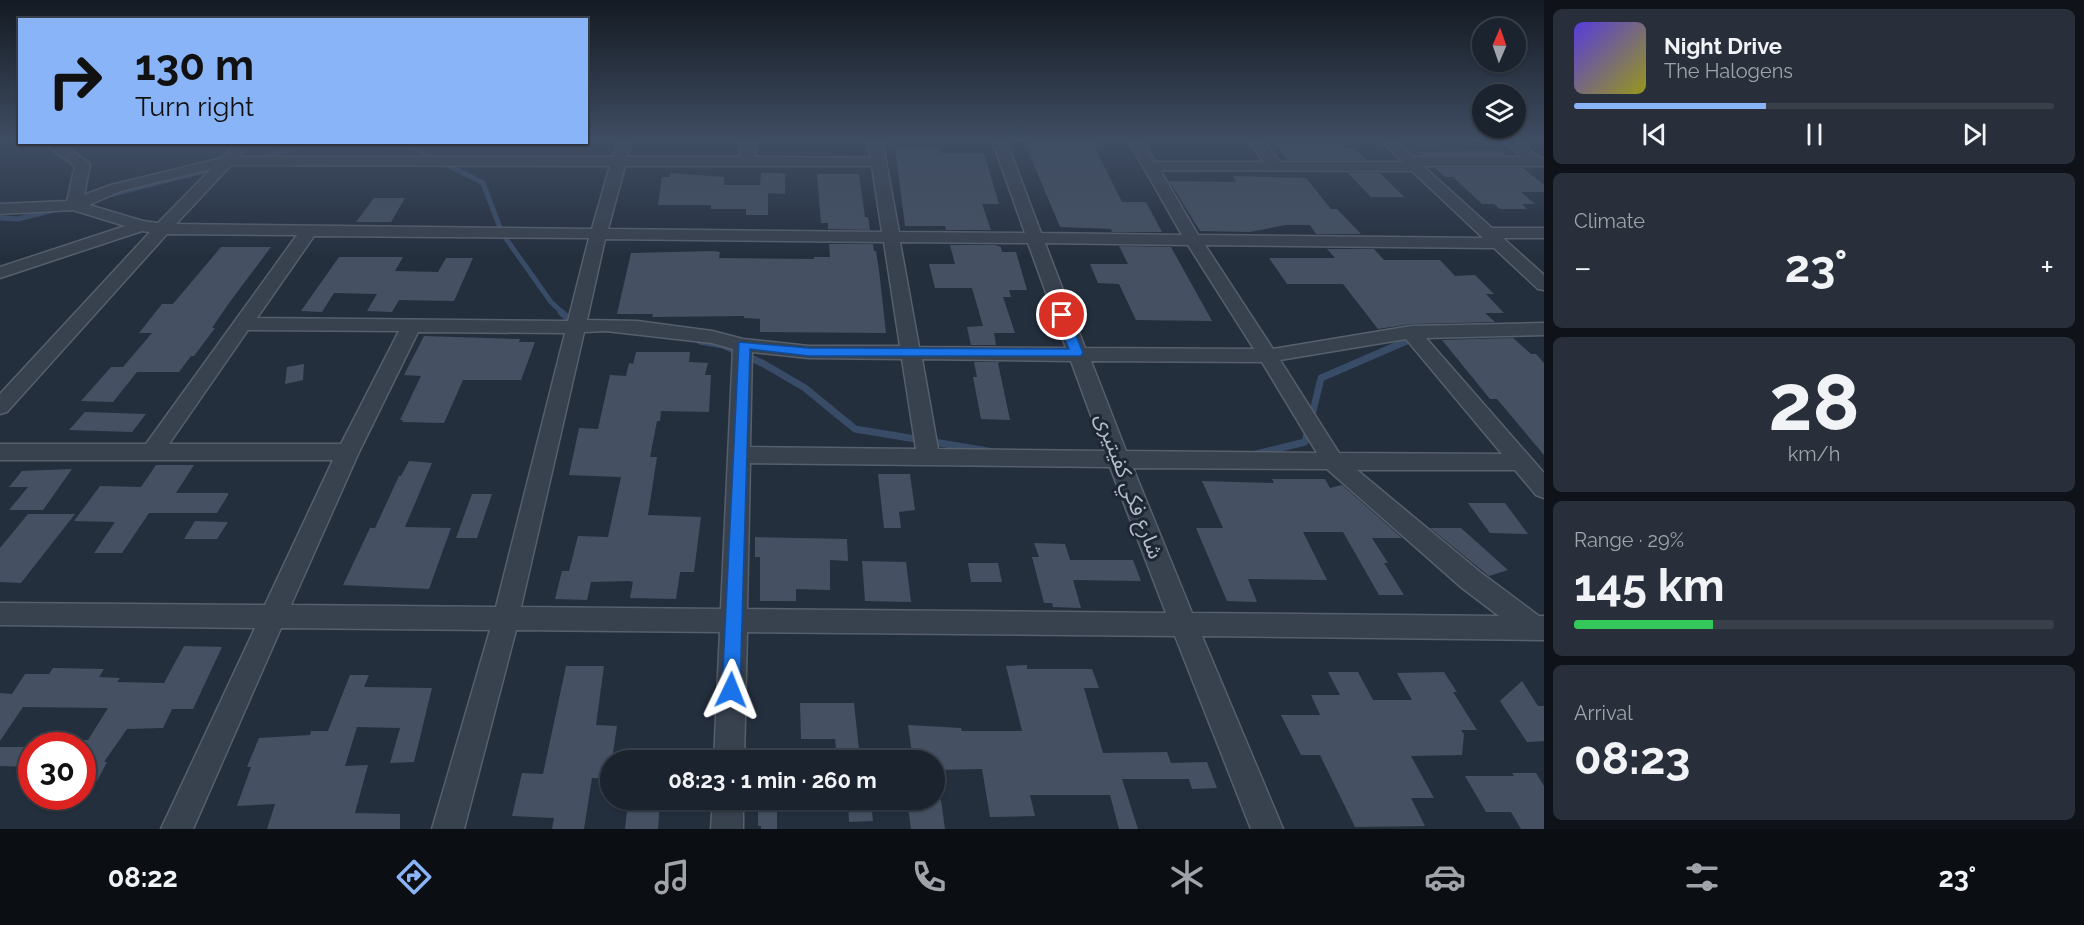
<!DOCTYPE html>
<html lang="en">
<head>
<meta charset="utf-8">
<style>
  :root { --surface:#1b232e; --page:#282f3a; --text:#f1f3f6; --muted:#a0a4aa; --line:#39404a; --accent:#8ab4f8 }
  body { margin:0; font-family:Raleway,"Noto Sans Arabic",sans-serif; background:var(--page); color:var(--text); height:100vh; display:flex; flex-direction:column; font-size:22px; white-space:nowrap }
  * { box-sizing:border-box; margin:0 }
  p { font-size:20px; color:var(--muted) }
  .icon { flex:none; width:33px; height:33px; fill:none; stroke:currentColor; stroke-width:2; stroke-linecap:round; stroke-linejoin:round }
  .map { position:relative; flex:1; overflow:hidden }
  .panel { display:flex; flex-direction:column; gap:9px; padding:9px; background:#0f1319; width:540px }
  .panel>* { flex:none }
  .hud { position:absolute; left:18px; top:18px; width:570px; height:126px; border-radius:0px; box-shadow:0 2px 4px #0004,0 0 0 2px var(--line); background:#8ab4f8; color:#111; overflow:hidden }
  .needle { width:39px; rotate:2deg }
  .controls { position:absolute; left:1472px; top:18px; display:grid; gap:12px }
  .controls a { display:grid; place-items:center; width:54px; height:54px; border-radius:50%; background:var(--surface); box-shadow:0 2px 4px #0004,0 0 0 2px var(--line); font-size:30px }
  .speed { position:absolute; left:18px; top:732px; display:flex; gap:12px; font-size:30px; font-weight:700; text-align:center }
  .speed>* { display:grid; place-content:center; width:78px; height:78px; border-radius:50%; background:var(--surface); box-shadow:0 2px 4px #0004,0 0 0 2px var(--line); line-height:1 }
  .speed .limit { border:9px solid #d22; background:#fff; color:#111 }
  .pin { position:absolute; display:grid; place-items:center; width:51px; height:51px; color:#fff; margin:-26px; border:3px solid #fff; border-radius:50%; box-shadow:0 2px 6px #0007 }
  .me { position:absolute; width:66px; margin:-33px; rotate:2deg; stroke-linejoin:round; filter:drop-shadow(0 0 4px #0008) }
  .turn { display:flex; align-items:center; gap:21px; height:126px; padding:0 18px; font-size:27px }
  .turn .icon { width:78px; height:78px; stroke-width:2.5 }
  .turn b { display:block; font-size:42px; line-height:51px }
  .big { font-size:45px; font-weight:700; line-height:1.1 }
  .panel .tile { flex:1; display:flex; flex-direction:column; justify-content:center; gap:9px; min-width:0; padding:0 21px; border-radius:9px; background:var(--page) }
  .panel .dial { align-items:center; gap:0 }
  .dial b { font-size:78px; line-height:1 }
  .song { display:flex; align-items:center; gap:18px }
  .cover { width:72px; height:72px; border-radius:9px; background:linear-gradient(135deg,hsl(250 70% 55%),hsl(60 70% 35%)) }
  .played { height:6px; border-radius:3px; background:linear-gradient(90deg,var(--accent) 40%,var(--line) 40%) }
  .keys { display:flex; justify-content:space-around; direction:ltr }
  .heat { display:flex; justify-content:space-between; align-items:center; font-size:33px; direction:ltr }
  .charge { height:9px; border-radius:4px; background:linear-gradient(90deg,#34c759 29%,var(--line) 0) }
  .trip { position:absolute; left:600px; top:750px; width:345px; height:60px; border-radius:30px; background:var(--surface); box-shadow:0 2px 4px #0004,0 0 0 2px var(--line); font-weight:700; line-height:60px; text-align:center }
  .menu { display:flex; height:96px; justify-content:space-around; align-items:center; background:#0b0e12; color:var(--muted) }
  .menu .icon { width:42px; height:42px }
  .menu .current { color:var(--accent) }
  .menu b { font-size:27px; color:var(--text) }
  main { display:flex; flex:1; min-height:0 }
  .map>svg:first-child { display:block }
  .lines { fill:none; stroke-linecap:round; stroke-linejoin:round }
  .stream-far1 { stroke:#394c67; stroke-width:5 }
  .stream { stroke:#394c67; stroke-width:7 }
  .building { fill:#455162 }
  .minor-casing { stroke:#565f6c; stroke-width:3 }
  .minor { fill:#38414e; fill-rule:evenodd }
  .route { fill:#1a73e8; stroke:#114b97; stroke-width:1.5 }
  .labels { text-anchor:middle; stroke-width:6; stroke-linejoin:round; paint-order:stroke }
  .street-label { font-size:21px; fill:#b4bcc9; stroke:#1d2633 }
</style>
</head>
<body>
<main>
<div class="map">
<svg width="1544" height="829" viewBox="0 0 1544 829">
  <rect width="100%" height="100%" fill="#242f3e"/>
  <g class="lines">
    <path class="stream-far1" d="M321,142L415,148L483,183L502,233L551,302L563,313
      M254,159L318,142
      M105,196L217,168
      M0,218L18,219L54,210"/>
    <path class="stream" d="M561,312L574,324
      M700,341L723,345L764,364L805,388L855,429L988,451
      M1311,419L1321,378L1416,337
      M1256,454L1305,442L1308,429"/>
  </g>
  <path class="building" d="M1046,140H1091L1122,202H1146L1162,232H1112L1111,229L1060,227L1025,144L1047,143Z
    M1275,144H1339L1343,148H1355L1367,160H1288Z
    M895,147H939L940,153H984L999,204H982L991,230H946L945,226H905Z
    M1485,151H1502L1507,155H1419L1416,152Z
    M1435,168H1523L1544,185V192H1521L1535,204H1522L1527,209H1500L1494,204H1482L1453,177H1445Z
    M670,173L724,177V185H760L761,173H780L785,174V194L768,193V215H746V209H711V205H658L662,177H670Z
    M1348,173H1380L1404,197H1371Z
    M817,174H859L865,217H868L870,230L828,229V223H821Z
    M1233,176L1306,178L1331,209H1337L1361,234H1316L1310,225H1286L1250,232L1200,231L1169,181L1236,182Z
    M374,198H405L391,222H356Z
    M829,244H873L874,251H876L879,270L886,333L760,332V319L744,318V316L652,317L653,314H617L631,253L713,251L720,252L719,258L814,259V257H830Z
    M950,245H995L1001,247L1002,252H1016L1027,290H1009L1011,297H1003L1015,333H994L996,345H971L967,327L983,326L972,288H935L929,264H955Z
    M1119,246L1171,247L1212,321L1136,320L1119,284L1098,283L1090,264H1128Z
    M221,247H271L229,303L212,328H215L194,356H191L179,372H137L113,402L81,401L111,367H123L152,333H139L162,304H173Z
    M1327,249H1374L1384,260H1440L1455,276L1475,275L1494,294H1486L1504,313H1485L1495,322L1411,324L1378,329L1343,284H1287L1269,258H1335Z
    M339,257H403L395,271L438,272L446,258H473L454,301L399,300L392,312L367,311L377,294L334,293L322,312L301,311Z
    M424,336L520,339L519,342H535L521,380H463L444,423L402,422L403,420H400L421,376L404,375Z
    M1513,338L1531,354H1536L1544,363V455L1497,399H1490L1442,340Z
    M636,352H690L689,362L708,363L705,375H711L709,412L661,411L660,421H657L650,457H657L648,515L701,517L694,572H680L676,599L630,598L633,582L629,581L591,582L587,600L555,599L562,571H569L578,536L608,537L621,477L569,475L579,428L598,429L610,375L626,376L629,363L633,364Z
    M974,362H1000L998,363L1010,420L981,419L973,377H977Z
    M304,364L303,380L285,384L287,367Z
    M85,412L146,414L132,432L69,430Z
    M409,461L432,463L405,527L451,528L429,589L343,585L370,528H375L399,476H401Z
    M156,465H194L176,493H228V495L217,513H149L122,553H94L115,522L74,521L100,486L141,487Z
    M72,469L43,510H9L28,487H9L22,471Z
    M878,474H910L915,510L899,512L901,528H884Z
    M1272,479H1325L1330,488L1342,485L1402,538H1372L1388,563H1384L1404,595H1379L1343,532H1303L1327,580L1248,579L1257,602L1227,601L1196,528H1223L1202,481L1274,483Z
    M472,494H492L477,538H456Z
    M1468,503H1505L1528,534L1490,533Z
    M28,514H75L21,583L0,582V548Z
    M195,521L228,522L217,539H184Z
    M1430,528H1461L1508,570L1489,576Z
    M755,537L847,539L848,561L830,560V590L796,589V601H760V557H755Z
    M1034,543L1065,544L1070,560H1133L1141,581L1073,580L1081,608L1053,607L1052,603H1044L1032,557H1039Z
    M862,561L906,562L911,602L865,601Z
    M968,563H998L1002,582H971Z
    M184,646L222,647L193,709H172L163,728L127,729L104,762H107L97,781H92L82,794V740H88L108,708L23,707L0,741V693L12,694L25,674H49L53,668L104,669L99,677L120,678L117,682L164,683Z
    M1027,665V669H1092L1099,688H1084L1103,753L1167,752L1171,763L1207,762L1217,788L1192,789L1189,779H1122L1138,829H1119L1110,795H1030L1035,816L990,817L982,769L934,770V760H913L908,725L961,728L962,731H1022L1006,666Z
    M566,666H604L596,725L617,726L612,760H610V779L592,778L584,829H552L554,818L512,816L522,773L543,774Z
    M1328,672H1358L1373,700H1412L1397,673L1444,672L1457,692H1453L1477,730H1461L1464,734L1462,755L1411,756L1434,798H1411L1425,826L1355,827L1320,755H1301L1281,715H1320L1311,695H1340Z
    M350,675H369L364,687L432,688L414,762L390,763L400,728L357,727L345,766L368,765L355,813L400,814V829H267L275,804L237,806L251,767H247L259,738L310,735L311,731H328Z
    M1522,681L1538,706H1544V741L1527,742L1500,701Z
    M800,703H854L860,760H837L835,739H801Z
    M0,747H32V767L0,766Z
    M1512,773H1536L1544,786V829H1521L1511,812H1486L1465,776H1514Z
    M758,800H777V829H761V826H758Z
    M907,800H941L945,829H911Z
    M848,801H871L873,821L849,822Z
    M628,802H660L658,829H625Z"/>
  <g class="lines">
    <defs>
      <path id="minor" d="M618,140H632L627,157H740L741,140H755V157L871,158L868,140H882L899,232L1025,233L992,140H1006L1041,233L1182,235L1128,140H1142L1155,162H1264L1248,140H1262L1280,162H1403L1380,140H1395L1414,157H1522L1501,140H1517L1540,158H1544V166H1423L1492,228H1544V238H1503L1544,275V290L1538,289L1494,248L1205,245L1273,349L1411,326L1544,323V335L1426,338L1544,473V498L1536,495L1515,470H1357L1480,572L1539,616H1544V640L1202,636L1283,829H1251L1175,636L747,632L744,760H714L720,632L516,630L464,829H432L490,630L281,628L193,829H161L255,628L0,625V603L265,605L333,460H0V444H146L297,235L167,234L7,412L0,414V394L150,232L142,231L0,278V267L125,226L73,210L0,214V204L67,201L75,166L42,142H59L88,162L90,165L84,195L111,185L222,158L237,142H252L239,157H613ZM231,165L610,166L592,229L176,224ZM625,166H872L882,232L608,229ZM211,169L158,223L143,221L89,205L121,191ZM1160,170L1412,171L1483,238L1198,235ZM314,236L589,238L568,321L257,318ZM605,239L884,242L900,346H809L743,339L712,331L637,321L587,320ZM900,242L1028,243L1066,348L919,347ZM1045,243L1188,245L1254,349L1085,348ZM248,330L399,331L341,444H169ZM606,331L712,343L733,349L721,609L521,607L584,332ZM418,332L565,333L496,607L291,605L359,452ZM1406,339L1502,454L1339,453L1280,360ZM752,352L809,358L902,359L916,449L750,447ZM922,359L1071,361L1104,451L938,449ZM1091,361L1262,362L1317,453L1126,451ZM750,463L1110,467L1166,613L747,609ZM1133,468L1327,469L1462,588L1499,616L1192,613Z
        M713,800H743V829H711Z"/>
    </defs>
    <use href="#minor" class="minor-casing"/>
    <use href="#minor" class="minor"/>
  </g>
  <linearGradient id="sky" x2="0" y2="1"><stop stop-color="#141a22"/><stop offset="0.55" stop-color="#3f4d63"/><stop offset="1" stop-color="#3f4d63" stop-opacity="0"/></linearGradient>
  <rect width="1544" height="256" fill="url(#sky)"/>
  <path class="route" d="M1062,311L1068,315L1083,353L1081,356H809L750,349L740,690L738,696L731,698L725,696L722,690L739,342L809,348L1069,349L1056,315Z"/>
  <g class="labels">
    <g class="street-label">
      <text transform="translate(1129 486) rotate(69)" y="7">شارع فكي كفيتيرى</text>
    </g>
  </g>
</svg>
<div class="controls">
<a><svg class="needle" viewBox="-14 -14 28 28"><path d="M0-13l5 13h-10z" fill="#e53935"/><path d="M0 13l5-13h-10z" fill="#a0a4aa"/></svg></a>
<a><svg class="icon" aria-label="layers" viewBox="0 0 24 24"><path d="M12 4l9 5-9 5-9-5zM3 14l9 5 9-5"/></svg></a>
</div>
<div class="speed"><div class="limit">30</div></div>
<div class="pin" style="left:1062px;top:315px;background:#d93025"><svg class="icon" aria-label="arrive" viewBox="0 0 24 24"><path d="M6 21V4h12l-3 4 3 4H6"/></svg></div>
<svg class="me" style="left:731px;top:690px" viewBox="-20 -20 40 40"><path d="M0-17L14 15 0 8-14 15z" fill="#1a73e8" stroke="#fff" stroke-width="4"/></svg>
<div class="trip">08:23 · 1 min · 260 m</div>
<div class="hud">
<div class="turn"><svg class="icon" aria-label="right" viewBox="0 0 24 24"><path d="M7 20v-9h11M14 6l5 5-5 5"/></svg><div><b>130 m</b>Turn right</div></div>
</div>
</div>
<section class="panel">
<div class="tile">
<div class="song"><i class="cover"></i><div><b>Night Drive</b><p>The Halogens</p></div></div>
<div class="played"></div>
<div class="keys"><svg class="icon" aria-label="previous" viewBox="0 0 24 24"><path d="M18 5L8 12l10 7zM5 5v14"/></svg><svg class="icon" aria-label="pause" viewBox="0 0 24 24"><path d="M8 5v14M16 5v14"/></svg><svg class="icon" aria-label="next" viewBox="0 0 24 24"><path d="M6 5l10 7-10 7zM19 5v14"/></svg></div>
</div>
<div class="tile"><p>Climate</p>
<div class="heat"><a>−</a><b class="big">23°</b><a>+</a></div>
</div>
<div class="tile dial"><b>28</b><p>km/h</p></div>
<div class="tile"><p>Range · 29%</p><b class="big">145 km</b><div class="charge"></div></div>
<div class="tile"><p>Arrival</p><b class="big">08:23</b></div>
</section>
</main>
<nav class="menu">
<b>08:22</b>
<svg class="icon current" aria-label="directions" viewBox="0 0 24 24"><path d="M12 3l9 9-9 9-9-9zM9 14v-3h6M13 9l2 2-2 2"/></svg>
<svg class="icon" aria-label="music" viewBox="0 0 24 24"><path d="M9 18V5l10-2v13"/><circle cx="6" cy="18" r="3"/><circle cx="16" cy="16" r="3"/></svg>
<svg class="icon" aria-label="phone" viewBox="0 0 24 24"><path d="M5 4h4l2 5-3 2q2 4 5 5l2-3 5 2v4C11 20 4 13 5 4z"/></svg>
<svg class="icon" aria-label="climate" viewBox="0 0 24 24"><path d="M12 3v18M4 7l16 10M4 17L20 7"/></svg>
<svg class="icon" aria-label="car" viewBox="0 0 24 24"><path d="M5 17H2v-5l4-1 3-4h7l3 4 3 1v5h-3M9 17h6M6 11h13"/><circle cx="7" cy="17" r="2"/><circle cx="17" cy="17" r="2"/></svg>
<svg class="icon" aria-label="filters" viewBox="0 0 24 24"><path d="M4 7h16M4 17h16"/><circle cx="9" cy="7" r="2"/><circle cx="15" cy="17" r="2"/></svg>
<b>23°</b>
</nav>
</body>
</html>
